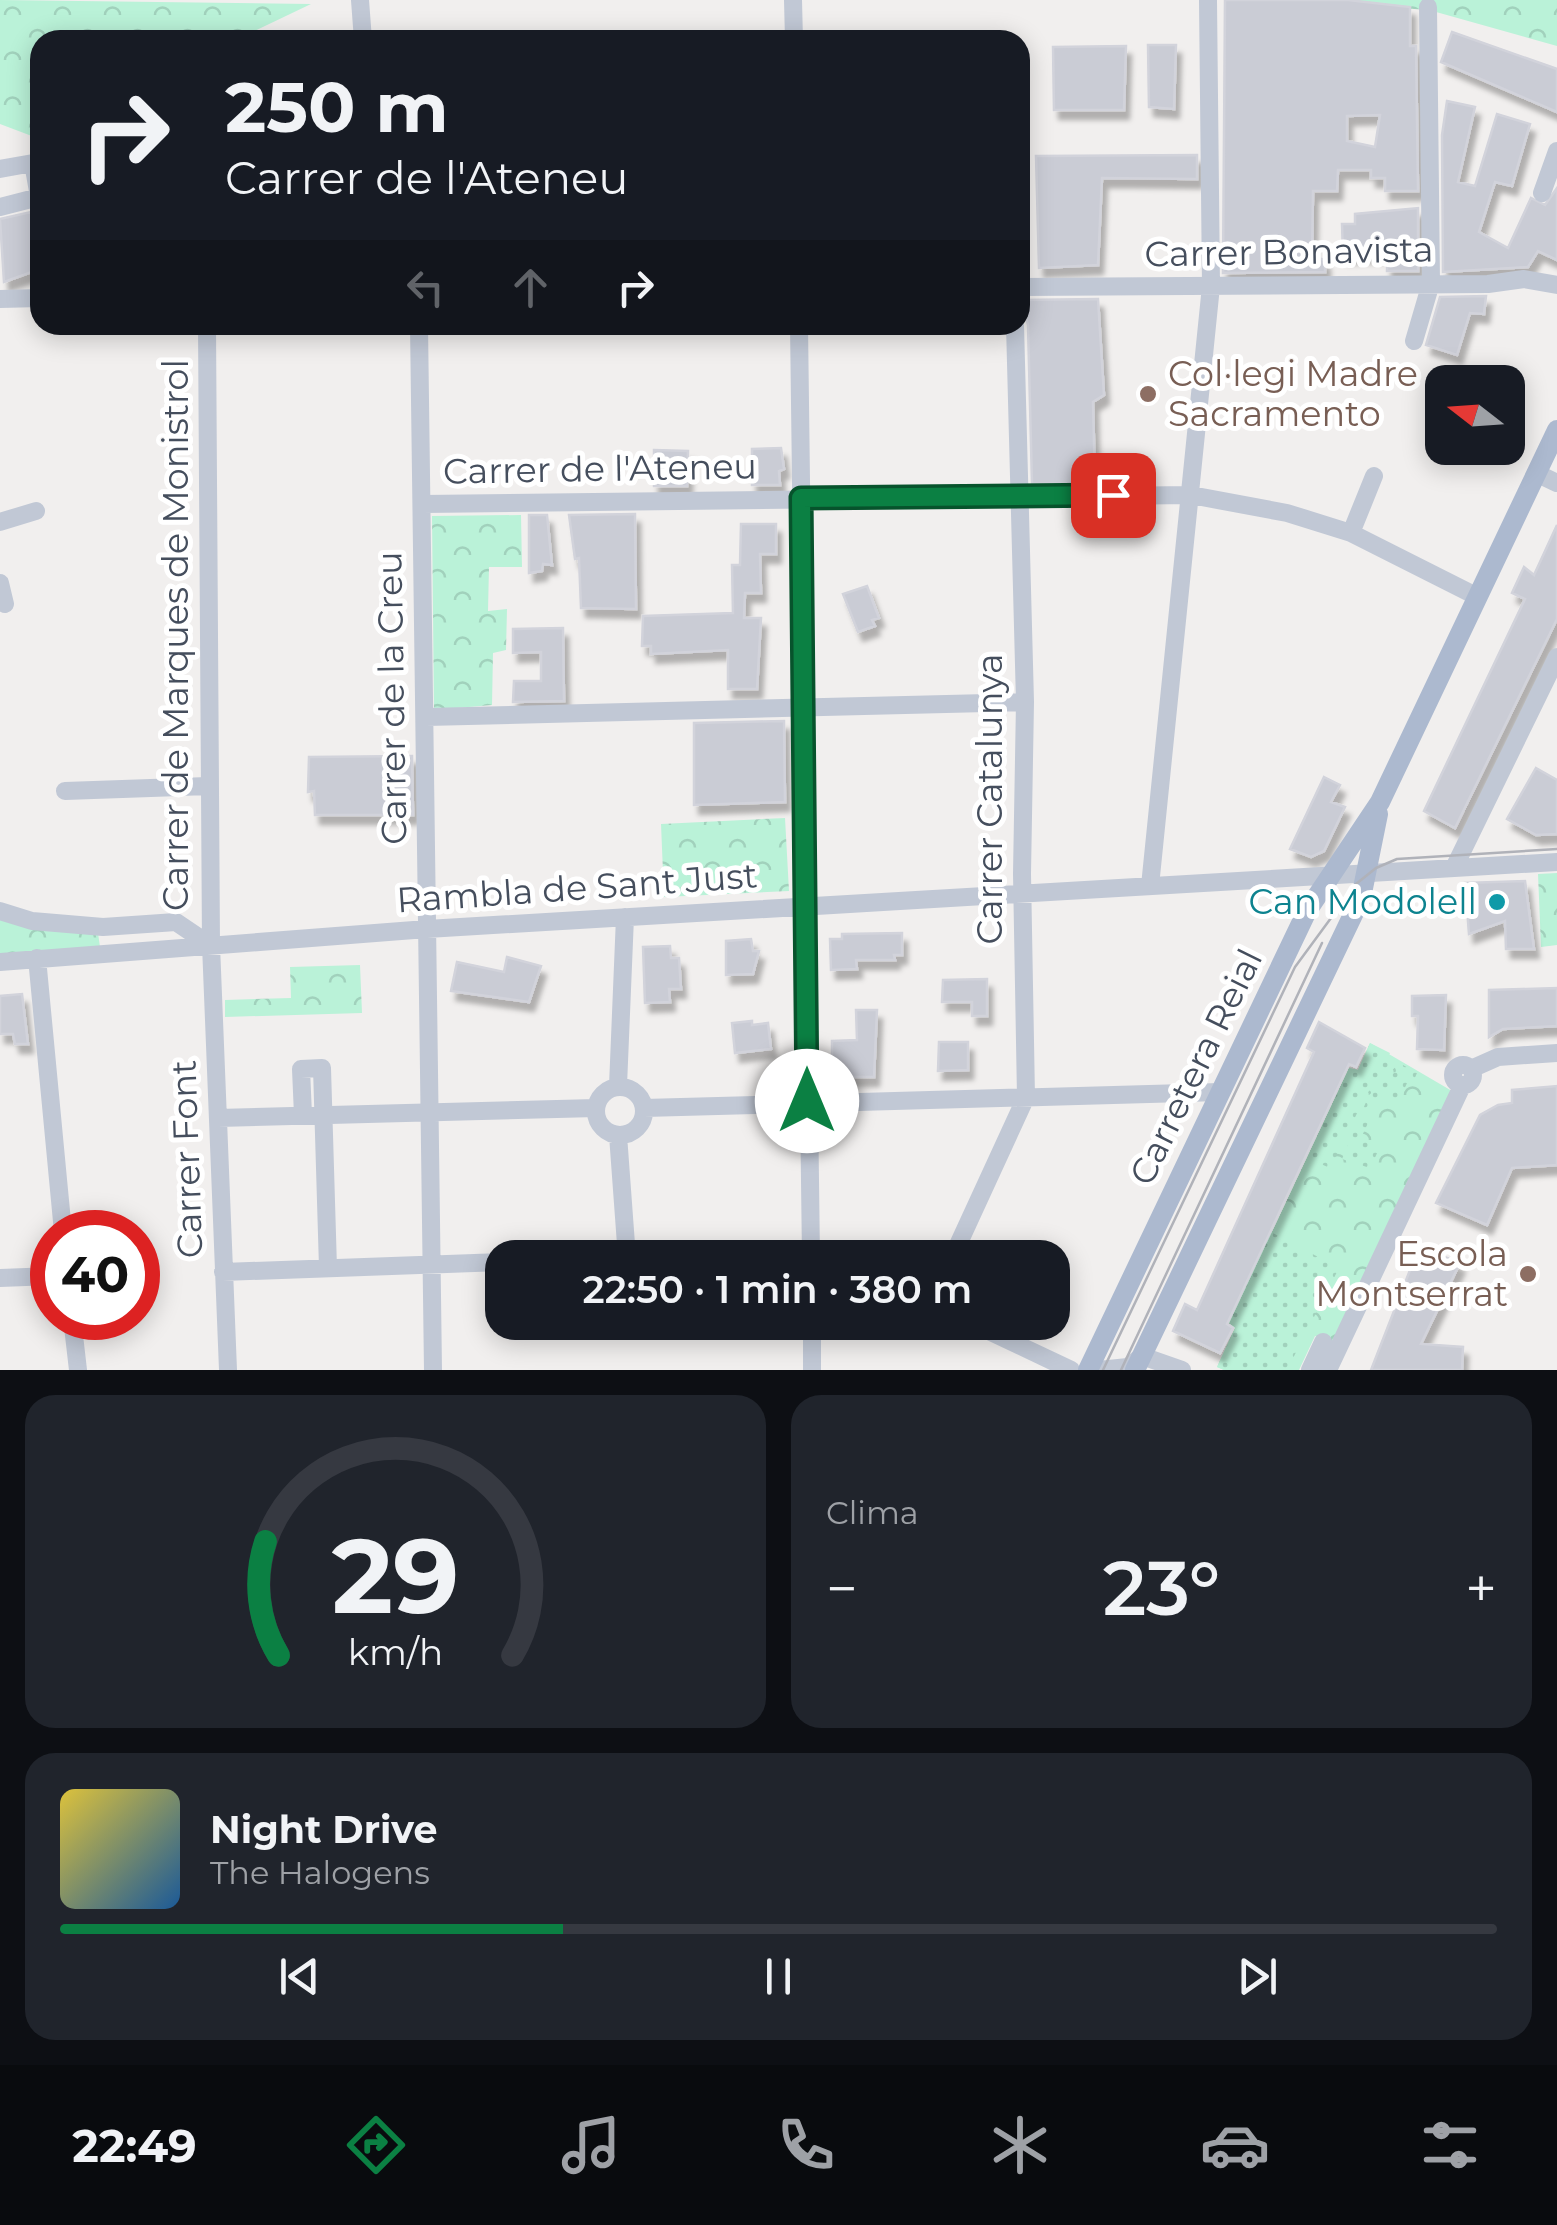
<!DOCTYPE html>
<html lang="es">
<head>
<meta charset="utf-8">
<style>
  :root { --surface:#171b24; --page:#20242c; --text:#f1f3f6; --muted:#9ea1a6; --line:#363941; --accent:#0b8043 }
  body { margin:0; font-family:Montserrat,sans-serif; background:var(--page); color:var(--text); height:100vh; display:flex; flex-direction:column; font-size:38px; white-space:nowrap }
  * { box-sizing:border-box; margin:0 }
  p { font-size:32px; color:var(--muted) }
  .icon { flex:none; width:55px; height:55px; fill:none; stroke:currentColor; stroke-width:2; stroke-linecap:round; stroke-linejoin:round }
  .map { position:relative; height:1370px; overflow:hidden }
  .side { display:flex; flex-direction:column; gap:25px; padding:25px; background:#0d0f14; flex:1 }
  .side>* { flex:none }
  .banner { position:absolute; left:30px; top:30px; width:1000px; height:305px; border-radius:30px; box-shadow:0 5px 25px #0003; background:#171b24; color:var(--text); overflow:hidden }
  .needle { width:65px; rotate:287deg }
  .controls { position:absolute; left:1425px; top:365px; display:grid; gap:20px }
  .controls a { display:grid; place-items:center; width:100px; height:100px; border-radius:20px; background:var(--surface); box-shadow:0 5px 25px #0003; font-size:50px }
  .speed { position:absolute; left:30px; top:1210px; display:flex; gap:20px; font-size:50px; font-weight:700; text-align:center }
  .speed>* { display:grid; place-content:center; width:130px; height:130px; border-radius:50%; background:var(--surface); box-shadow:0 5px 25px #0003; line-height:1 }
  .speed .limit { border:15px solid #d22; background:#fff; color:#111 }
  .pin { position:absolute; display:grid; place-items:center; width:85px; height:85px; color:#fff; margin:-42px; border-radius:20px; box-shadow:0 5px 15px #0006 }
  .me { position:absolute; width:110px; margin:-55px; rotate:0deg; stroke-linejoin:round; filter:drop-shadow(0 0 8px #0008) }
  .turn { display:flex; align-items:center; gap:35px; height:210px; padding:0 30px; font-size:45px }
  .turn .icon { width:130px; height:130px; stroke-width:2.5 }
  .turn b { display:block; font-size:70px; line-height:85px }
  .lanes { display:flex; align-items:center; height:95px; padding:0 30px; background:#0003; justify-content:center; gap:50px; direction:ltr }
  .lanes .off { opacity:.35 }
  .big { font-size:75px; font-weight:600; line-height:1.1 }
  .side .tile { flex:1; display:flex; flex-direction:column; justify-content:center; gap:15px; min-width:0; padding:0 35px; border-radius:30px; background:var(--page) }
  .side .dial { align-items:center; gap:0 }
  .dial svg { height:260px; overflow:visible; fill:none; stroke:var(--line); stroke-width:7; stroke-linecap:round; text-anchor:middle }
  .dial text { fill:var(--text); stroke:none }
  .song { display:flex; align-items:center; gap:30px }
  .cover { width:120px; height:120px; border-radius:15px; background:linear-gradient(135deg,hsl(50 70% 55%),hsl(210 70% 35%)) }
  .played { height:10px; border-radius:5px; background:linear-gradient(90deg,var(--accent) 35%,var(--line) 35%) }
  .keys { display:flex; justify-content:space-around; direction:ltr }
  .heat { display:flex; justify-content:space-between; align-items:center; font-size:55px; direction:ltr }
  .side .tiles { flex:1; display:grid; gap:25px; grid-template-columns:1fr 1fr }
  .tile:last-child { grid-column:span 2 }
  .trip { position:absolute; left:485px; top:1240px; width:585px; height:100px; border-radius:30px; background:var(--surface); box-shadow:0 5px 25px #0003; font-weight:600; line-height:100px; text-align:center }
  .tabs { display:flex; height:160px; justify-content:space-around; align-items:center; background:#090b0e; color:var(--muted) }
  .tabs .icon { width:70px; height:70px }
  .tabs .selected { color:var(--accent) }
  .tabs b { font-size:45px; color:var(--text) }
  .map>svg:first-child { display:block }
  .forest { fill:url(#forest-crowns) }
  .garden { fill:url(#garden-dots) }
  .building { fill:#caccd5; stroke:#d2d3db; stroke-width:2.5; fill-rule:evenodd; filter:url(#shadow) }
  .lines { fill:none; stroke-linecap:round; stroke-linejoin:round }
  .minor { stroke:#c1c8d5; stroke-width:18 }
  .major { stroke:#acb9cf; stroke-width:20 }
  .tram { stroke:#b0b2b9; stroke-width:2.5 }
  .route-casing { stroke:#07532c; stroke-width:25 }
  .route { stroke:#0b8043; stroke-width:18 }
  .education-dot { fill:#8d6e63; stroke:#fff; stroke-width:4 }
  .culture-dot { fill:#0f9aa8; stroke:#fff; stroke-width:4 }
  .labels { text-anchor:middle; stroke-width:10; stroke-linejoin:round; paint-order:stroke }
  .street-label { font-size:35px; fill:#454e5d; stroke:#fff }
  .education-label { font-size:35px; fill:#785e54; stroke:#fff; text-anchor:start }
  .culture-label { font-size:35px; fill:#0d838f; stroke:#fff; text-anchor:end }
</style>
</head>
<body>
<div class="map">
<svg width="1557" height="1370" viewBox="0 0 1557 1370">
  <defs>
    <pattern id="forest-crowns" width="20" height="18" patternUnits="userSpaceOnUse" patternTransform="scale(2.5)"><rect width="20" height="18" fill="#baf2d8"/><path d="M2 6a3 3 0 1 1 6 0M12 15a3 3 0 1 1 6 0" fill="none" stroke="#a1d1bc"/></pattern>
    <pattern id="garden-dots" width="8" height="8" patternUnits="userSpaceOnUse" patternTransform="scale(2.5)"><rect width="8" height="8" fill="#baf2d8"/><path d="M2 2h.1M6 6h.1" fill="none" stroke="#a1d1bc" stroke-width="1.8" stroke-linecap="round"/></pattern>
    <filter id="shadow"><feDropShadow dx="5" dy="9" stdDeviation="2.5" flood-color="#0004"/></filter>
  </defs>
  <rect width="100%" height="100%" fill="#f1efee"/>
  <path class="forest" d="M0,0L311,4L236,40H40L37,138L0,124Z
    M1281,0H1557V46L1429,10Z
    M521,515L522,567H489L488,611L507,609L506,650L493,653L492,705L434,710L432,516Z
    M785,818L789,891L664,897L661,824Z
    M1557,873V945L1541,947L1538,874Z
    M0,918L43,930L98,933L100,947L0,954Z
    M360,965L362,1013L225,1017V1000L291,998L290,967Z
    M1370,1043L1452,1091L1332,1342L1315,1336L1299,1370H1224L1217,1367L1235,1328L1229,1323L1349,1068L1358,1070Z"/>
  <path class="garden" d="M1370,1043L1390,1053L1388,1057L1400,1063L1367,1093L1330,1168L1307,1158L1349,1068L1358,1070Z
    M1403,1065L1417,1073L1413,1082L1408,1081L1399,1100L1382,1093L1361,1138L1380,1147L1370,1168L1342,1159L1369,1095Z
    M1271,1232L1339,1268L1287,1370H1224L1217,1367L1235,1328L1229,1323Z"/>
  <path class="building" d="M1225,0H1348L1410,7V46H1416L1418,191H1385V178H1371V170H1338L1337,191H1313L1312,256L1325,260V272L1223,273ZM1380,115L1375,147L1347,141V116Z
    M1452,32L1557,69V112L1441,62Z
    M1148,45H1176L1174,109L1149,107Z
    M1126,46L1124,110H1054L1053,47Z
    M1447,101L1475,107L1458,182L1475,186L1497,114L1530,124L1512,186L1495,182L1479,232L1508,248L1531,198L1545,205L1557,188V260L1538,251L1528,267L1443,272L1442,135Z
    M1197,155V179L1102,178L1098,265L1039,268L1036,156Z
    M1418,208V271H1387V253L1343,255L1342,224H1355V214Z
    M31,212L40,269L4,282L0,219Z
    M1486,296L1484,314L1470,313L1457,355L1426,345L1440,297Z
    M1098,299L1104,395L1093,402L1095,484H1032L1028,325L1021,300Z
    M781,448L784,469L779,471L780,485H752V449Z
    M654,450L688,451L687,486H654Z
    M635,514L636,609L581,608L579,558L575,559L569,515Z
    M529,515H547L552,565L543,564L542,571L529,573Z
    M741,524H776V554H760L761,593H745L744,618H761L757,689H728V650L651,654V646H642L643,616L733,613L732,565H740Z
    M1557,525V619L1455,828L1424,811L1525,599L1512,593L1524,567L1534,575Z
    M867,586L879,618L872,620L875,626L858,632L843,594Z
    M563,628L564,701L513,702L514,681H541V652L513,653V629Z
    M784,721L785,802L694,805V723Z
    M412,756L413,815H315L314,791L308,792L309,757Z
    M1536,768L1557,780V834L1536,835L1507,819Z
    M1324,777L1340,785L1331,802L1345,807L1324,851L1311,857L1290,849Z
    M1525,881L1534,949H1506L1505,921L1469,934L1465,883Z
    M902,933V955H894L895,960H856L857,969L831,970L830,939H842V934Z
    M751,939L753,951H759L753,974L726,975V941Z
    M670,946L671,958H679L681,989H669L670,1002L645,1003L643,947Z
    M507,957L541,966L529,1002L451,991L457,962L504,972Z
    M987,979V1016H972V1002H942L943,980Z
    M1557,988V1026L1503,1029L1489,1037V990Z
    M22,994L28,1044H15L13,1034H0V996Z
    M1446,995L1444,1050L1417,1049L1418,1016H1412V996Z
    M856,1010H877L874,1077H832V1041L857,1040Z
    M752,1021V1025L768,1023L771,1049L735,1053L732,1023Z
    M1319,1022L1365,1048L1356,1067L1349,1064L1227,1324L1233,1328L1220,1353L1173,1331L1185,1304L1197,1310L1314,1052L1307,1048Z
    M939,1042H968V1070L938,1071Z
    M1557,1086V1165L1512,1168L1487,1225L1436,1203L1480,1115L1498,1105L1512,1103V1090Z
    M1419,1247L1460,1263L1421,1344L1463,1347L1462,1370H1371Z"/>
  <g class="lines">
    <path class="minor" d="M360,0L363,40
      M793,0L794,40
      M0,169L33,163L39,197L0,207
      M1542,193L1557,151
      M1020,287L1488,284L1524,279L1557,285
      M0,299L40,298
      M207,325L211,945L228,1370
      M419,325L433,1370
      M799,325L811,1258
      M1414,341L1431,283L1428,7
      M1536,473L1557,483
      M423,504L1191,495L1287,513L1351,533L1478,597
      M0,522L36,511
      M1351,533L1374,476
      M0,583L5,604
      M426,717L1025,702
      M65,791L208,786
      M1454,868L1557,657
      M1150,886L1211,286L1208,1
      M0,911L32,921L103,927L176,922L210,945
      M37,958L63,1232
      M0,962L427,929L1557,862
      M1453 1075a10 10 0 1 1 20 0a10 10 0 1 1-20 0Z
      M1471,1069L1498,1057L1557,1053
      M618,1086L625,917
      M596 1111a24 24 0 1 1 48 0a24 24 0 1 1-48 0Z
      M644,1108L1220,1092
      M303,1115L301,1069L322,1068L328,1268
      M218,1118L596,1108
      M618,1135L627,1258
      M701,1258H817
      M952,1258L1026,1097L1022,874L1025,702L1015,325
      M223,1272L502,1262
      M0,1278L52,1276
      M72,1318L78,1370
      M812,1322V1370
      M970,1322L1071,1370
      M1099,1370L1128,1367L1142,1356L1182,1370
      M1310,1370L1323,1342
      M1328,1370L1462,1086"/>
    <path class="major" d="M1088,1370L1307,911L1380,802L1557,430
      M1135,1370L1361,898L1378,814"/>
    <path class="tram" d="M1103,1370L1295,967L1356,884L1376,868L1397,859L1557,849
      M1121,1370L1322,943"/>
  </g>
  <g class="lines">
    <defs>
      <path id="route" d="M807,1101L801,498L1113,495"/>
    </defs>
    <use href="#route" class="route-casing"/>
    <use href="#route" class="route"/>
  </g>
  <g class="education-dot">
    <circle cx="1148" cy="394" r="10"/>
    <circle cx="1528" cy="1274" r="10"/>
  </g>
  <circle class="culture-dot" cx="1497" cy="902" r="10"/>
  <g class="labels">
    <g class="street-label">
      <text transform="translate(1289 252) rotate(-1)" y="12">Carrer Bonavista</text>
      <text transform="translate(600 469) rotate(-1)" y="12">Carrer de l'Ateneu</text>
      <text transform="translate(176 635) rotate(-90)" y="12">Carrer de Marques de Monistrol</text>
      <text transform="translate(392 698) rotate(-91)" y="12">Carrer de la Creu</text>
      <text transform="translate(990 799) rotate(-90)" y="12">Carrer Catalunya</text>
      <text transform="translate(577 888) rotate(-4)" y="12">Rambla de Sant Just</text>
      <text transform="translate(1196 1067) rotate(-64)" y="12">Carretera Reial</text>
      <text transform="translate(187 1159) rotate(-92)" y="12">Carrer Font</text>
    </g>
    <g class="education-label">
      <text x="1168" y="386">Col·legi Madre<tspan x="1168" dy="40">Sacramento</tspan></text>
      <text x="1508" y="1266" text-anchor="end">Escola<tspan x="1508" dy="40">Montserrat</tspan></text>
    </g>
    <g class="culture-label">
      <text x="1477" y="914">Can Modolell</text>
    </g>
  </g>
</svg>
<div class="controls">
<a><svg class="needle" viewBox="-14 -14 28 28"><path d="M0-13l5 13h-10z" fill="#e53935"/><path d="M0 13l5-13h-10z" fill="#9ea1a6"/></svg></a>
</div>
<div class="speed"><div class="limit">40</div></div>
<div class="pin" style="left:1113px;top:495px;background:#d93025"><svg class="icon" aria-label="arrive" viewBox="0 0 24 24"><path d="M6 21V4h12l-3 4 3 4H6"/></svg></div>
<svg class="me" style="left:807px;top:1101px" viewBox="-20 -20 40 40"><circle r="19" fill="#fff"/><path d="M0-13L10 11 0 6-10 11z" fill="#0b8043"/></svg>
<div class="trip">22:50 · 1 min · 380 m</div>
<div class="banner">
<div class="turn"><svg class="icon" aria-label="right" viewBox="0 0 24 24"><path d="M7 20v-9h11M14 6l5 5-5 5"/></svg><div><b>250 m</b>Carrer de l'Ateneu</div></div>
<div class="lanes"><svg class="icon off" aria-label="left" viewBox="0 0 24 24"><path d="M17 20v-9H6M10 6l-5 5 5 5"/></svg><svg class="icon off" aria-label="ahead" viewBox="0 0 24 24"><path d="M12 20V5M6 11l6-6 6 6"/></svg><svg class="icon" aria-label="right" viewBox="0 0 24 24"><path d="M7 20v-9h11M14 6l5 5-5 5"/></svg></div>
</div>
</div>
<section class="side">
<div class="tiles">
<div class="tile dial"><svg viewBox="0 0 100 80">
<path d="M14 69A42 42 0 1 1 86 69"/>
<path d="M14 69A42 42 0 0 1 10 34" stroke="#0b8043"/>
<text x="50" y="56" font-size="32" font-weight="700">29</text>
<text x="50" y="72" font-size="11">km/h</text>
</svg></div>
<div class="tile"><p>Clima</p>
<div class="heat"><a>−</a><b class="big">23°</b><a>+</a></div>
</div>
<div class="tile">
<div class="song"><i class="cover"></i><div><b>Night Drive</b><p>The Halogens</p></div></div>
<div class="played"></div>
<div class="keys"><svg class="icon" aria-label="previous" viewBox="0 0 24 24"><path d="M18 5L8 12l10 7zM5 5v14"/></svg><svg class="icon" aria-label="pause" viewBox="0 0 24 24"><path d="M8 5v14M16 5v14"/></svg><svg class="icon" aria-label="next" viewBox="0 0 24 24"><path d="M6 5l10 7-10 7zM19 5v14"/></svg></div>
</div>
</div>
</section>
<nav class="tabs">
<b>22:49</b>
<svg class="icon selected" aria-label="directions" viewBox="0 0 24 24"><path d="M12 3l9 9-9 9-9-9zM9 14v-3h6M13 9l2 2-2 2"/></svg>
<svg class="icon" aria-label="music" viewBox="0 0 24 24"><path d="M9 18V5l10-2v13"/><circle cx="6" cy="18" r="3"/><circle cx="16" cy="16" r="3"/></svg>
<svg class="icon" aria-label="phone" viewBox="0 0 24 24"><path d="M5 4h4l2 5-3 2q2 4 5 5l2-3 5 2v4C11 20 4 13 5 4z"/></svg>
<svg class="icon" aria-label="climate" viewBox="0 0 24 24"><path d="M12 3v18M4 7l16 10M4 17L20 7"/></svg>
<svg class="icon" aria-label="car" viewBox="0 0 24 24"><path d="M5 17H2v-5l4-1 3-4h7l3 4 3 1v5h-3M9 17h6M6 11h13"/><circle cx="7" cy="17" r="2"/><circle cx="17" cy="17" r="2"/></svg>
<svg class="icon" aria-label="filters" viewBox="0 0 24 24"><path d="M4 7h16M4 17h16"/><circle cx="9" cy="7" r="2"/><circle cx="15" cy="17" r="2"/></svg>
</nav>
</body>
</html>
